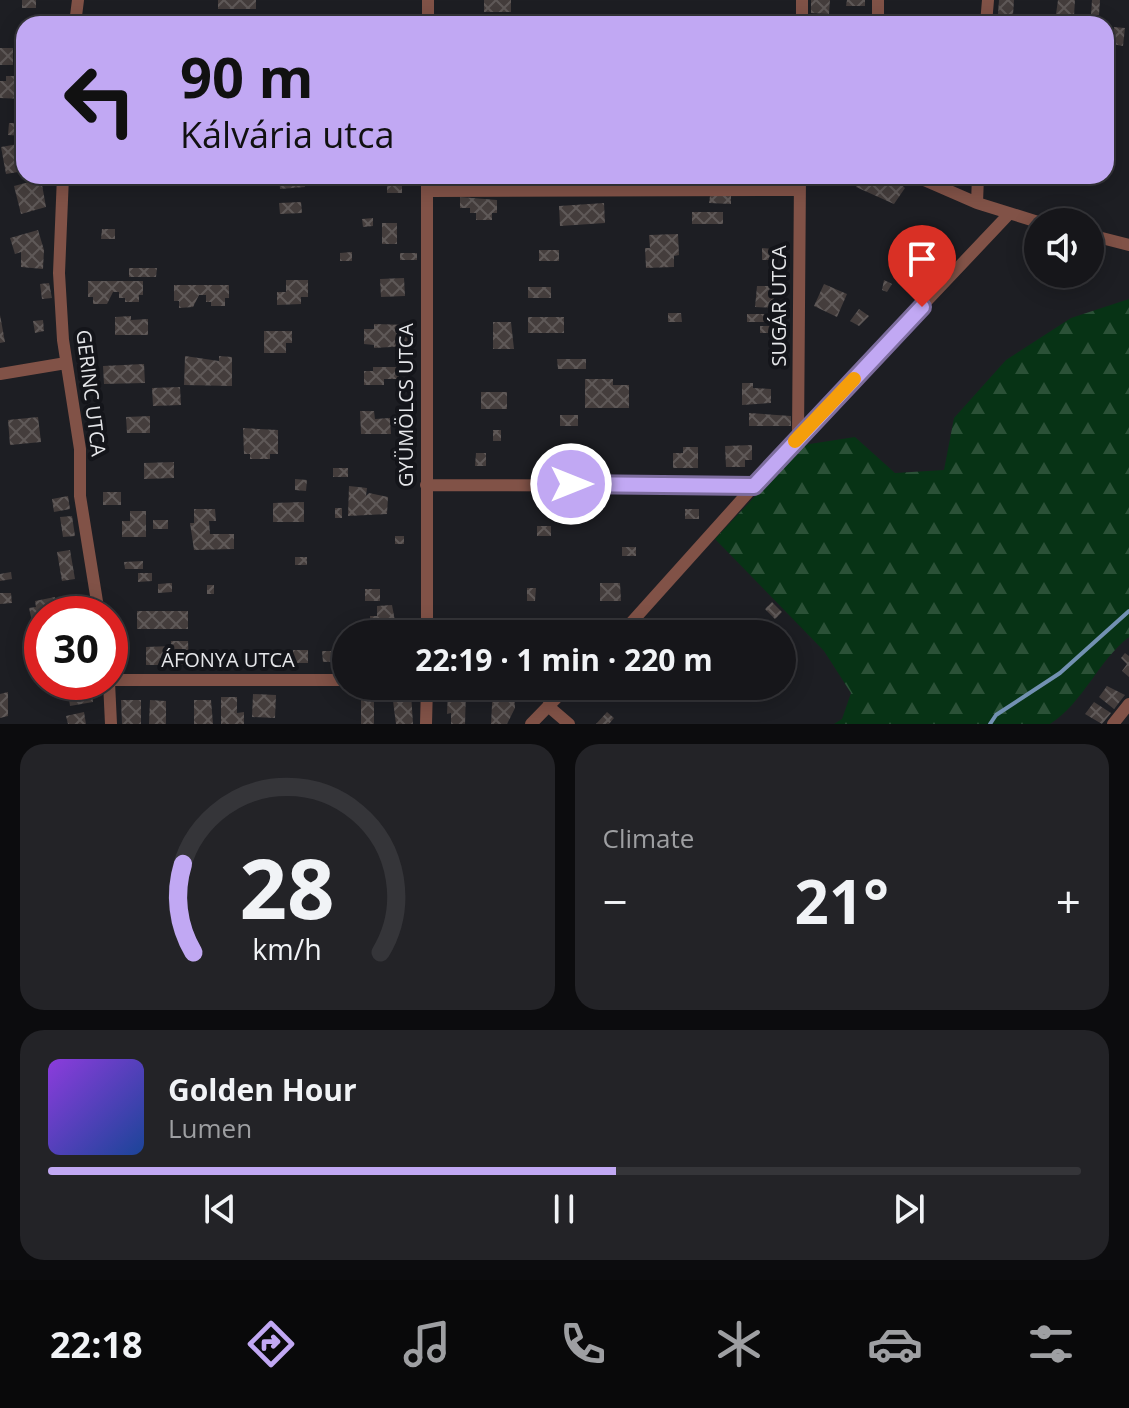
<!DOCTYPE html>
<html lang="en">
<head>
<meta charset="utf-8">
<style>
  :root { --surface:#16161a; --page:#232327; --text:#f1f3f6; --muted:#9e9fa2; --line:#353539; --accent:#c1a8f3 }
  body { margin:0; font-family:"Open Sans",sans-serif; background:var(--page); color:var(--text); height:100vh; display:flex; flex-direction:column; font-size:30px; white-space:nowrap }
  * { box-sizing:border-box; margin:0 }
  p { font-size:26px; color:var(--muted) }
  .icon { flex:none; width:44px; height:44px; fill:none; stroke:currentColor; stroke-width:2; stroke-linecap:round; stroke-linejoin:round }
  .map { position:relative; height:724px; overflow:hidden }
  .panel { display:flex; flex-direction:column; gap:20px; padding:20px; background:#0c0c0e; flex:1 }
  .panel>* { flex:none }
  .top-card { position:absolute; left:16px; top:16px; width:1098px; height:168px; border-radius:24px; box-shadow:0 4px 20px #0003,0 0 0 2px var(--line); background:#c1a8f3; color:#111; overflow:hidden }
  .buttons { position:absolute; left:1024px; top:208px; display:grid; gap:16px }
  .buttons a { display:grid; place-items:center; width:80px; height:80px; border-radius:50%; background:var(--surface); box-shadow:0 4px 20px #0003,0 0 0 2px var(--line); font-size:40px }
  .speed { position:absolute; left:24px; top:596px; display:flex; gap:16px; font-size:40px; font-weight:700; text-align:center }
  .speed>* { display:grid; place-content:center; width:104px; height:104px; border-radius:50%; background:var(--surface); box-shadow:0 4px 20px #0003,0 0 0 2px var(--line); line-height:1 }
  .speed .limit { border:12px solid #d22; background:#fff; color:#111 }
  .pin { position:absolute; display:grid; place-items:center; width:68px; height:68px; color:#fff; margin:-82px -34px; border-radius:50% 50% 50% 0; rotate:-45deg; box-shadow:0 0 8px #0007 }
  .pin .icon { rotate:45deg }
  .me { position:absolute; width:88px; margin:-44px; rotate:90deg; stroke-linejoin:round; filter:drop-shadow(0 0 6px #0008) }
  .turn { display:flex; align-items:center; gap:28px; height:168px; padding:0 32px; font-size:36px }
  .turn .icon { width:104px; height:104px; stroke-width:2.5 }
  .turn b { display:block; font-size:56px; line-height:68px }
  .big { font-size:60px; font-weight:700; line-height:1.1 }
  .panel .card { flex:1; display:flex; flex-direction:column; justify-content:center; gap:12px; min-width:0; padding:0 28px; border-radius:24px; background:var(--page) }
  .panel .dial { align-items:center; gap:0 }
  .dial svg { height:208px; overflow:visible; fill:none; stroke:var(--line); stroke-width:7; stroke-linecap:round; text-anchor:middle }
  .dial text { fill:var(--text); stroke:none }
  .song { display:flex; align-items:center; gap:24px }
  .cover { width:96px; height:96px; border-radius:12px; background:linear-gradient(135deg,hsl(270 70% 55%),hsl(220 70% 35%)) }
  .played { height:8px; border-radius:4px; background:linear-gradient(90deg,var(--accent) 55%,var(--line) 55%) }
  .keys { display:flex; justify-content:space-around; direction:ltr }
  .heat { display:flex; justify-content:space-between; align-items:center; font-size:44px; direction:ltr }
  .panel .tiles { flex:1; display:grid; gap:20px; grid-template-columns:1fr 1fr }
  .card:last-child { grid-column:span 2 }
  .trip { position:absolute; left:332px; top:620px; width:464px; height:80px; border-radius:40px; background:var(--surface); box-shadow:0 4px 20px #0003,0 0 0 2px var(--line); font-weight:700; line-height:80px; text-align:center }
  .menu { display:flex; height:128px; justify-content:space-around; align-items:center; background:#09090a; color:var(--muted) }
  .menu .icon { width:56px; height:56px }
  .menu .current { color:var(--accent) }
  .menu b { font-size:36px; color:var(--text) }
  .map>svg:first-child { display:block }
  .forest { fill:url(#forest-firs) }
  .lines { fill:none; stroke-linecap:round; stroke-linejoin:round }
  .stream { stroke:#7291b2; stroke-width:4 }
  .building { fill:url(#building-cross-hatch) }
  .minor { stroke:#815247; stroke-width:12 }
  .route-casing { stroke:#7d6d9e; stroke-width:20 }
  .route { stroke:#c1a8f3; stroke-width:14 }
  .slow { stroke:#f59e0b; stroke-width:14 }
  .labels { text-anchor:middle; stroke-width:8; stroke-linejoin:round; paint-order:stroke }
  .street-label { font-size:20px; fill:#e5e6e9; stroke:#14151a }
</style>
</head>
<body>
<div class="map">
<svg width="1129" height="724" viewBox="0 0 1129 724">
  <defs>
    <pattern id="forest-firs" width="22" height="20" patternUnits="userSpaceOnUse" patternTransform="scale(2)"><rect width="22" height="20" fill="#073315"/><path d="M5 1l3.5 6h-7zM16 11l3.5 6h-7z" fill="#2b5137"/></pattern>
    <pattern id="building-cross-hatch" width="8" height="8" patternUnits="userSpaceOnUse" patternTransform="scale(2)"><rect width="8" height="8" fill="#443d3c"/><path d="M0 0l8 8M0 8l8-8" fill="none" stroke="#5f5958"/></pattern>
  </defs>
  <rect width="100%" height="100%" fill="#1d1e23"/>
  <path class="forest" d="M1129,299V637C1097,662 1084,702 1050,724H834L842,719L851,693L824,651L715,539L803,445L855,437L895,473L944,470L954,418L1006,360L1071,318Z"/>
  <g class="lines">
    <path class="stream" d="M990,724L996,715L1060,673L1129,611"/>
  </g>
  <path class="building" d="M22,0H36V8H22Z
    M218,0H256V9H218Z
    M484,0H511V12H484Z
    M811,0H830L829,14L811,13Z
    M847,0H865V6H846Z
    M999,0H1014L1013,15L998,14Z
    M1058,0H1075L1074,16L1056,14Z
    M1092,0H1100L1099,15H1091Z
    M289,19H303V24H289Z
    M1114,27L1125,28L1123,46L1112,44Z
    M0,48H13V65H0Z
    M6,76H18V81H24V99L0,98V81H6Z
    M9,123H24V136L8,135Z
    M24,143V171L6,174L1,147Z
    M212,176H234V185L212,186Z
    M279,176H304L305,187L280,189Z
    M387,176H402V193H387Z
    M861,176H892L905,188L894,204L856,187Z
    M41,179L46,207L21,214L14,186Z
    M710,196H731V204L709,203Z
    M460,197L497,200V213H492V220H476V213H470V208H460Z
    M301,202L302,213L280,214L279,203Z
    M604,203L605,223L560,226L559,206Z
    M692,212H723V224H692Z
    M373,218V226L363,227L362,219Z
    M382,223H397V244H382Z
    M102,229H115V239H101Z
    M38,230L44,250L43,269L21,267V252L15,254L10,238Z
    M910,230L932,241L927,252L917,254L914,261L902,255Z
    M678,234L679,255L674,256V267L646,268L645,248H650L649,235Z
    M935,245L943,255L935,262L927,252Z
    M762,248L774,249L773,260H762Z
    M539,250H559V261H539Z
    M352,252V261H340V253Z
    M400,253H417V260H400Z
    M129,268H157L156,277H129Z
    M404,278L405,296L381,297L380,279Z
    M286,280H308V297H301V304L277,305V292H286Z
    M884,280L892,284L887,292L882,290Z
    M88,281H143V295H139V302H125V298H119V292H113L107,304H93V297H88Z
    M49,283L52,298L42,299L40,284Z
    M824,284L847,294L837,317L814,306Z
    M174,285H229V298H225V306H211V302H206V295H199L193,307L179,308V301H174Z
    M757,286H772L775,308L755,307Z
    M528,287H551V298H528Z
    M859,309L869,316L859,326L850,321Z
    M668,313H681L682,322H668Z
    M747,314H767V322H747Z
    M0,315L5,342L0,343Z
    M131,316V320L148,319V335H115V317Z
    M528,317H564V333H528Z
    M43,320L44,331L35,333L33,321Z
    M493,322H511L514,349H493Z
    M374,324L409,325L408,346L374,348V345L364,344V329H374Z
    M760,326H773L774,333H760Z
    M264,331H292V343H286V353H264Z
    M185,356L219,361V356L232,357V386L184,385Z
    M557,359H586V369H558Z
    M144,364L145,383L104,384L103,366Z
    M373,367H399V379H384V385H364V371H373Z
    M585,379H613V385H629V408H585Z
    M742,383H753V388L771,389V403L742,405Z
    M180,387L181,405L153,406L152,388Z
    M481,392H507V409H481Z
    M360,411H374L375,419L390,418L391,434H361Z
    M749,413L791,416V426H749Z
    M560,415H578V426H560Z
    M150,416V433H127L126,417Z
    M38,417L41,442L10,445L8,420Z
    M243,428L278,430V454H270V459H250V454H244Z
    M493,430H501V441H493Z
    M752,445V460H745V467H726L725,446Z
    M683,447H698V468H673V453H683Z
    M550,451H560L559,465H550Z
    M476,453H486V466H475Z
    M174,462V478L144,479V463Z
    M333,468H348V477H333Z
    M295,479L307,480L306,491L295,490Z
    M349,486L367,488L366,496L369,493L388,497L387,514L348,516Z
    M103,492H121V505H103Z
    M68,496L70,509L54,512L52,499Z
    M540,496H554V503H541Z
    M304,502V522H273V503Z
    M335,508H342V518H335Z
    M194,509H215L216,521H209L210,534H234V549L194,550L190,523H194Z
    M685,509H699V519H685Z
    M130,511H146V537H122V521H130Z
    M72,516L75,536L63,537L60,517Z
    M153,520H168V529H153Z
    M537,526H551V536H537Z
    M395,536H404V544H395Z
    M622,547H636V556H622Z
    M70,550L75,579L62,581L57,552Z
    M295,557H307V565H295Z
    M143,561V569H125L124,562Z
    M11,572L12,579L0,581V574Z
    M138,573H152V581L138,582Z
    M172,583V592L158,593V584Z
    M600,583H620L621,601H600Z
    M207,585H214V594H207Z
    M527,588H536L535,601H527Z
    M365,589H380V601H365Z
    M0,593H11L12,603L0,604Z
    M55,597L56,603L68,600L70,611L42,614V629L34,630L29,608L36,607L35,601Z
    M772,602L782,612L775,619L765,609Z
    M392,605L395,621H406V634H371L370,616H377V606Z
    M137,611H188V629H137Z
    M171,641H188L189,665H146V647L171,646Z
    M335,647H346V661L323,662L322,651H335Z
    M293,650H308V663H293Z
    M1125,653L1129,656V677L1122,671L1127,664L1121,658Z
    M493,686H511L514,690L515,708L507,724H491Z
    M1107,686L1125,695L1114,709L1099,697Z
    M91,688L93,702L70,706L68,692Z
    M8,692V716L0,718V694Z
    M448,692H466L465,724H451V713L447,714Z
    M392,693H411L413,724H396Z
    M253,694L276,695L275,718L252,717Z
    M361,695H374V724H361Z
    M221,697H237V713L244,712V724H221Z
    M121,700H141V724H122Z
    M150,700L166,701V724H149Z
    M194,700H211L213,724H194Z
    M1094,702L1111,713L1102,724L1085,714Z
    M84,712L86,724H68L66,716Z
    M607,712L614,718L609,724H596Z"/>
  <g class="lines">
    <path class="minor" d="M75,24L78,0
      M428,24V0
      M802,24V0
      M878,24V0
      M986,24L988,0
      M63,176L59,273L63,340L80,449V496L99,614
      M427,176V634
      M915,176L977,203L1038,222
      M427,191L799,190
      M977,203L978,176
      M1090,235L1129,245
      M0,374L66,363
      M798,437L800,176
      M426,485L754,486
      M621,634L798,437L1008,215
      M110,680H346
      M109,682L111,724
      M548,706L569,724
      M426,724L427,686
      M531,724L568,686
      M1113,724L1129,704"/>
  </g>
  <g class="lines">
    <defs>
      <path id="route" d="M571,484L754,486L922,307"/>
    </defs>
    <use href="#route" class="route-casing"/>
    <use href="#route" class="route"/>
    <path class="slow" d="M795,441L854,379"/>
  </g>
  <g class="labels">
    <g class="street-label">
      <text transform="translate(779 306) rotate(-90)" y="7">SUGÁR UTCA</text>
      <text transform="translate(91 393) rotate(83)" y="7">GERINC UTCA</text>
      <text transform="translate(406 405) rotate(-90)" y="7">GYÜMÖLCS UTCA</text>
      <text x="228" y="667">ÁFONYA UTCA</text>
    </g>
  </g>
</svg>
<div class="buttons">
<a><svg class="icon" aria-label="sound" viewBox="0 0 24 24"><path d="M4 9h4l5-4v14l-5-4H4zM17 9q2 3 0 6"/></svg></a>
</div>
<div class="speed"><div class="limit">30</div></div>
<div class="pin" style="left:922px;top:307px;background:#d93025"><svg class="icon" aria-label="arrive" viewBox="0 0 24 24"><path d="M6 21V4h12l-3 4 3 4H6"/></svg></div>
<svg class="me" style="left:571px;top:484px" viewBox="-20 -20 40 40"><circle r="17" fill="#c1a8f3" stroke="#fff" stroke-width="3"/><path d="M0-11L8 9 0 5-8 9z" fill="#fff"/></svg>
<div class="trip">22:19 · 1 min · 220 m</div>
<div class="top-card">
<div class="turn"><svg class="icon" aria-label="left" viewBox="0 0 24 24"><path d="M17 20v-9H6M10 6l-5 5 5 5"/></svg><div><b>90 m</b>Kálvária utca</div></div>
</div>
</div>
<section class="panel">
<div class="tiles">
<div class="card dial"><svg viewBox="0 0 100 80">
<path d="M14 69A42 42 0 1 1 86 69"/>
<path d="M14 69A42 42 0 0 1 10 35" stroke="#c1a8f3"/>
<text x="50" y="56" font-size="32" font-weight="700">28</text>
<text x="50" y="72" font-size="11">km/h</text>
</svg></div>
<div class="card"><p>Climate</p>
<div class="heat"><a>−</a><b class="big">21°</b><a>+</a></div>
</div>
<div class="card">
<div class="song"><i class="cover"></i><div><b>Golden Hour</b><p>Lumen</p></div></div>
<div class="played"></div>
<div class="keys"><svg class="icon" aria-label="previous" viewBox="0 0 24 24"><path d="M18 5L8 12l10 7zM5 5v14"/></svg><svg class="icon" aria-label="pause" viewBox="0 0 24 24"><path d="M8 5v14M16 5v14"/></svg><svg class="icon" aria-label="next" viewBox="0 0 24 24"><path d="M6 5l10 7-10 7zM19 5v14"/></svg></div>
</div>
</div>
</section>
<nav class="menu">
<b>22:18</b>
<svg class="icon current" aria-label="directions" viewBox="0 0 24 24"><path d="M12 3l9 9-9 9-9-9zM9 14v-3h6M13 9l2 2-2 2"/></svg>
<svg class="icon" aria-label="music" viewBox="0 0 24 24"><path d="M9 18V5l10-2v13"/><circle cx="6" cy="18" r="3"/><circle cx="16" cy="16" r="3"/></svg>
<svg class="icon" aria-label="phone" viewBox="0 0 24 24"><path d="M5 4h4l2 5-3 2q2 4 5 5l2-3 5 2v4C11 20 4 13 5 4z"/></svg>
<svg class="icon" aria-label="climate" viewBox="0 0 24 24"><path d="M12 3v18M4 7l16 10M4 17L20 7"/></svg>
<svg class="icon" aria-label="car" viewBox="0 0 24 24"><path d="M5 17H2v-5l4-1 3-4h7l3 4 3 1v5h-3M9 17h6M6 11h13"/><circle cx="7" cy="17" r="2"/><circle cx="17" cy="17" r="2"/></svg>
<svg class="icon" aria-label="filters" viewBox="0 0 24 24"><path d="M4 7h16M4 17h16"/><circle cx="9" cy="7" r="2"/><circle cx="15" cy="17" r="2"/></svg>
</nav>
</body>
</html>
